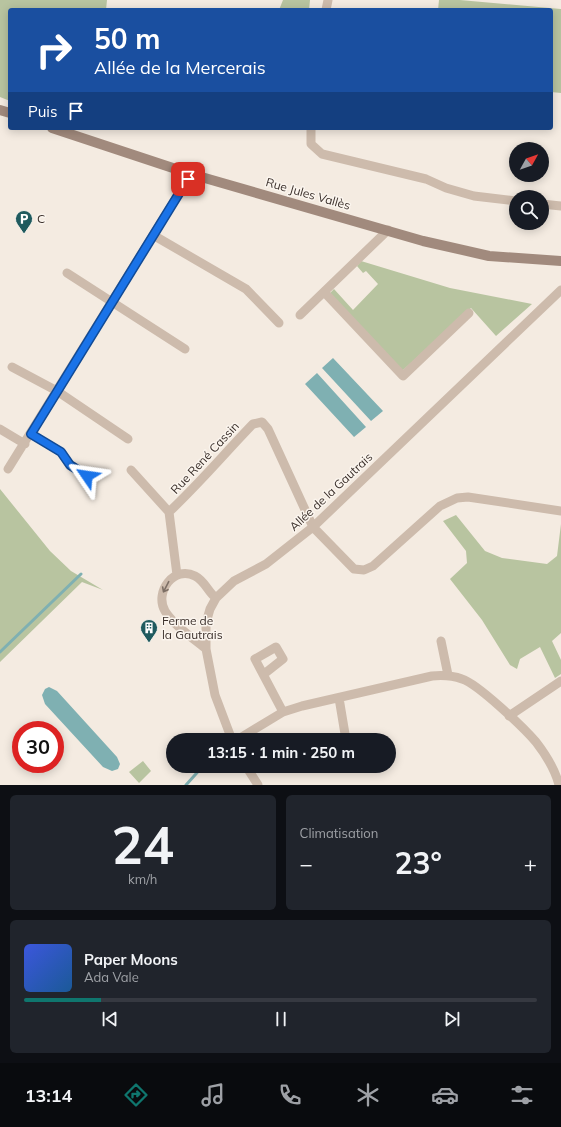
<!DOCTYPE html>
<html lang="fr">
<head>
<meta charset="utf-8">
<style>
  :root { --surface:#171b24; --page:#20242c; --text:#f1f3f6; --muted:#9ea1a6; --line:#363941; --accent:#0f766e }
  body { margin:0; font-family:Mulish,sans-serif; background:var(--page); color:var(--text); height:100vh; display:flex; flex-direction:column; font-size:15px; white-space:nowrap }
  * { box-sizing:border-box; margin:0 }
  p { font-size:13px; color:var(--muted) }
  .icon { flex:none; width:22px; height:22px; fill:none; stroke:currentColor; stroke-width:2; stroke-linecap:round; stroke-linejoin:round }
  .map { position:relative; height:785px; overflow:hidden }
  .sheet { display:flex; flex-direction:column; gap:10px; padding:10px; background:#0d0f14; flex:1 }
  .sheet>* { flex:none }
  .guide { position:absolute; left:8px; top:8px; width:545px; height:122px; border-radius:4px; box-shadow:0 2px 10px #0003; background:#1a4fa0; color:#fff; overflow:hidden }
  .needle { width:26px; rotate:50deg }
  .tools { position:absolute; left:509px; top:142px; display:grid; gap:8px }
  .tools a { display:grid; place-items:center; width:40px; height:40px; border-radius:50%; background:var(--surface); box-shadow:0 2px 10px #0003; font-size:20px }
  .speed { position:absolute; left:12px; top:721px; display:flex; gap:8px; font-size:20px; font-weight:700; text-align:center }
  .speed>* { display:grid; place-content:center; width:52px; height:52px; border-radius:50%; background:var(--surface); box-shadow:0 2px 10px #0003; line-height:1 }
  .speed .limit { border:6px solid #d22; background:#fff; color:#111 }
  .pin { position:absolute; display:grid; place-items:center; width:34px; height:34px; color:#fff; margin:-17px; border-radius:8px; box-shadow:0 2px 6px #0006 }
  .me { position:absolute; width:44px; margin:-22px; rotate:302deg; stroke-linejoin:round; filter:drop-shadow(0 0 3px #0008) }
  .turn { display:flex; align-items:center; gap:14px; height:84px; padding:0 20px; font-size:18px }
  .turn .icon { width:52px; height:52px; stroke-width:2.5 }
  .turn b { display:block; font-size:28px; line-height:34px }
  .then { display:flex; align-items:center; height:38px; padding:0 20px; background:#0003; gap:8px; font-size:15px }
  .big { font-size:30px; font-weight:700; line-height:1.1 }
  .sheet .widget { flex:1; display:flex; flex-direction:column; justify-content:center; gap:6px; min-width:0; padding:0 14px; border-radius:6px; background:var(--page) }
  .sheet .dial { align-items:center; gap:0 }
  .dial b { font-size:52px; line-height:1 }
  .song { display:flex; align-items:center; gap:12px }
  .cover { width:48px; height:48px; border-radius:6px; background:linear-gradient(135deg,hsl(230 70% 55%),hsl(210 70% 35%)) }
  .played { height:4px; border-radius:2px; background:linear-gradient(90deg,var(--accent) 15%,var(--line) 15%) }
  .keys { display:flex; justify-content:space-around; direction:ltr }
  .heat { display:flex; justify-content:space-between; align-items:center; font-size:22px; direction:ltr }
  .sheet .tiles { flex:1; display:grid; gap:10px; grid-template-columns:1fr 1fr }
  .widget:last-child { grid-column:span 2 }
  .trip { position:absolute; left:166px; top:733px; width:230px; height:40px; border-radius:20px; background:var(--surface); box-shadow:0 2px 10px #0003; font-weight:700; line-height:40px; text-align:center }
  .menu { display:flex; height:64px; justify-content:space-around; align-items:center; background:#090b0e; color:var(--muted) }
  .menu .icon { width:28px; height:28px }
  .menu .active { color:var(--accent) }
  .menu b { font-size:18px; color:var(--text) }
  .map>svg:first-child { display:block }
  .green { fill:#b8c4a0 }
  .water { fill:#7fb0b2 }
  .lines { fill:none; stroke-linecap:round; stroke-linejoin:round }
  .stream { stroke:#7fb0b2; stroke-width:3 }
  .street { stroke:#cdbbac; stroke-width:9 }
  .secondary { stroke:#a18a7d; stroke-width:10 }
  .oneway { stroke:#7d6f65 }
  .route-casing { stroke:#114b97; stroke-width:10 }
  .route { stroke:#1a73e8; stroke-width:7 }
  .labels { text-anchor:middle; stroke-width:3; stroke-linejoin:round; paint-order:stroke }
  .street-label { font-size:12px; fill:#3b302b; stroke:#fbf5ee }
  .poi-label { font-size:12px; fill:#3b302b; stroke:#fbf5ee; text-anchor:start }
</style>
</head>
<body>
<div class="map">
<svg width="561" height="785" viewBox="0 0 561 785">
  <rect width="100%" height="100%" fill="#f4ebe1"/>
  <path class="green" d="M0,0H107L106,10H10V101L0,97Z
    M283,0H310L309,10H279Z
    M439,0H460L561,9V93L551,92V10H438Z
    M361,261L450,288L532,304L496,336L471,308L402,371L329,294L334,289L353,310L378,284L366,271L363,273L357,266Z
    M0,489L50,551L71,571L103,590L82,582L0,662Z
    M456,515L485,551L502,558L547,564L557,556L561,524V633L552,641L561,660V674L555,678L540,647L520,659L517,669L510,665L482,620L450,579L467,563L466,551L443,521Z
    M143,761L151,771L139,783L129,772Z"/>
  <path class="water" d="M333,358L383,411L371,421L322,368Z
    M317,373L366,427L354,437L305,384Z
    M49,687L57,691L117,757L120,764L118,769L112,771L103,767L45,704L42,695L45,689Z"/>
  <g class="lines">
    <path class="stream" d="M0,652L81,574
      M186,785L203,766"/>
    <path class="street" d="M326,10L328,0
      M311,128V144L322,154L426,179L446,188L474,196L516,201
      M542,204L561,206
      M153,235L246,289L279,323
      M67,273L185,349
      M324,292L403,376L469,313
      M300,315L388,230
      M12,367L57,391L128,439
      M0,429L25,444
      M31,434L61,452L70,465L87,475
      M8,469L191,174
      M131,470L169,512
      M177,575L169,512C199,484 225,453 253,424L262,422L268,429L313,527L354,569L364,570L373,566L440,506L457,498L468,497L561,511
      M441,641L448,675
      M206,649C194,639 173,625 165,611C154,592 174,565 195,576C205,581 208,592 216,598
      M264,674L283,659L276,647L255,659L283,712
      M339,698L346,740
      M509,716L561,681
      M232,740L215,695L206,649V623L210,609L216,598L234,581L266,564L313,527L561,290
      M233,740L240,738L283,712L302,706L432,676C443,675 451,675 462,679C478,684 524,728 536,742C546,755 555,769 559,785
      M246,766L258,785"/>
    <path class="secondary" d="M0,110L10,113
      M52,128L191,174L423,241L489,256L561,261"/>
  </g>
  <defs><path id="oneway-shaft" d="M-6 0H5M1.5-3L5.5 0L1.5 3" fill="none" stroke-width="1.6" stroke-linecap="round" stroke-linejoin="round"/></defs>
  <use class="oneway" href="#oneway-shaft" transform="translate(166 587) rotate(117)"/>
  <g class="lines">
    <defs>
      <path id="route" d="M87,476L70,465L61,452L31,434L188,179"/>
    </defs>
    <use href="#route" class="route-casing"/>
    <use href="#route" class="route"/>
  </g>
  <defs>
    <symbol id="parking-pin" viewBox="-11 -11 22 30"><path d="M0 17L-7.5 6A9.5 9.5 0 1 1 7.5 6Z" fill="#1f5a5e" stroke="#fbf5ee"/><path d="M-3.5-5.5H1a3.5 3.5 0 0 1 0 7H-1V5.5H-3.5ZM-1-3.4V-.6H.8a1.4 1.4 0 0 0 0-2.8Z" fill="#fff"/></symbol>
    <symbol id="building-pin" viewBox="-11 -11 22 30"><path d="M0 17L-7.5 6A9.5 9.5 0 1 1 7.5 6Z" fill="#1f5a5e" stroke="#fbf5ee"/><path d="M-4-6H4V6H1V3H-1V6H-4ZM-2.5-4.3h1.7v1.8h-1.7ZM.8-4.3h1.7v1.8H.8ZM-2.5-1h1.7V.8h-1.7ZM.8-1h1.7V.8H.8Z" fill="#fff"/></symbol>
  </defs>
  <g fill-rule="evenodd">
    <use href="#parking-pin" x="14" y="209" width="20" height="27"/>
    <use href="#building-pin" x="139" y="618" width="20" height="27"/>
  </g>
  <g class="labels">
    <g class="street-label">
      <text transform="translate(308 194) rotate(16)" y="4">Rue Jules Vallès</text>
      <text transform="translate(205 458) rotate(-47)" y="4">Rue René Cassin</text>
      <text transform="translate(331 492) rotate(-43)" y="4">Allée de la Gautrais</text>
    </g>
    <g class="poi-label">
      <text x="37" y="223">C</text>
      <text x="162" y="625">Ferme de<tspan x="162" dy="14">la Gautrais</tspan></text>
    </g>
  </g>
</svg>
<div class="tools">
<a><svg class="needle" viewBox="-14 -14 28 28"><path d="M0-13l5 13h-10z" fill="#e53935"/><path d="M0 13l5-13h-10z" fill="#9ea1a6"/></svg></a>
<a><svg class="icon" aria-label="search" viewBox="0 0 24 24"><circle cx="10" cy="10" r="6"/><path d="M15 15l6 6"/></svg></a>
</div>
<div class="speed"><div class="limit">30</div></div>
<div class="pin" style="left:188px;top:179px;background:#d93025"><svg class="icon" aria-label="arrive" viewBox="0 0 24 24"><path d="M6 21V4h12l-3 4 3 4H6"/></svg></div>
<svg class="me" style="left:87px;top:476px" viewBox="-20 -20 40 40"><path d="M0-17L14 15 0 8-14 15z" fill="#1a73e8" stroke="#fff" stroke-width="4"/></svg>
<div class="trip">13:15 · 1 min · 250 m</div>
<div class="guide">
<div class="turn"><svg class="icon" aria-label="right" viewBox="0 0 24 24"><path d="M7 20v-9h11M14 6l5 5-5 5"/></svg><div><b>50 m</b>Allée de la Mercerais</div></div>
<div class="then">Puis<svg class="icon" aria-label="arrive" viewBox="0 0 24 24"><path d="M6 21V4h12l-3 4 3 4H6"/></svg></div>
</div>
</div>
<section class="sheet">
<div class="tiles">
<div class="widget dial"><b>24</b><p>km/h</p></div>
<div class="widget"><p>Climatisation</p>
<div class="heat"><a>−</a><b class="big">23°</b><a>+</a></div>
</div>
<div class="widget">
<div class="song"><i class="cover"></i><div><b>Paper Moons</b><p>Ada Vale</p></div></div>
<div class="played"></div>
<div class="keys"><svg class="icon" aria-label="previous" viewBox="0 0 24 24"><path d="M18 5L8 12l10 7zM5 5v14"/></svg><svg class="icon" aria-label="pause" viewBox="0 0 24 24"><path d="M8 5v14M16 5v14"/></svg><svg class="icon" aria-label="next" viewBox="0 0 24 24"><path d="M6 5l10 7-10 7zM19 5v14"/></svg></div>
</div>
</div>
</section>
<nav class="menu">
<b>13:14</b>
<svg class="icon active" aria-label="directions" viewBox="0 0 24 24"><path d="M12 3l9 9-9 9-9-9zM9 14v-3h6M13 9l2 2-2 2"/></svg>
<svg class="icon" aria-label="music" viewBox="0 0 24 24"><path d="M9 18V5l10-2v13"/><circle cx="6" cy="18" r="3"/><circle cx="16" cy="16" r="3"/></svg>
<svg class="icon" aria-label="phone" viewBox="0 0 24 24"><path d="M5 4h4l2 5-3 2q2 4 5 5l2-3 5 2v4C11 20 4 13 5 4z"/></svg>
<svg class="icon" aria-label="climate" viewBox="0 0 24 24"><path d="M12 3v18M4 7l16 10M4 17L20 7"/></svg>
<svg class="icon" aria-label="car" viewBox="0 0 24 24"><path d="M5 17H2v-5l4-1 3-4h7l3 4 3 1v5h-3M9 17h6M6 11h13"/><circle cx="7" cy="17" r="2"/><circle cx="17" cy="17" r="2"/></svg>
<svg class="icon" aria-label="filters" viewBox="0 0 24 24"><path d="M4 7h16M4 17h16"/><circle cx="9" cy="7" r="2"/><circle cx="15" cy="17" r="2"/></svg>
</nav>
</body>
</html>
